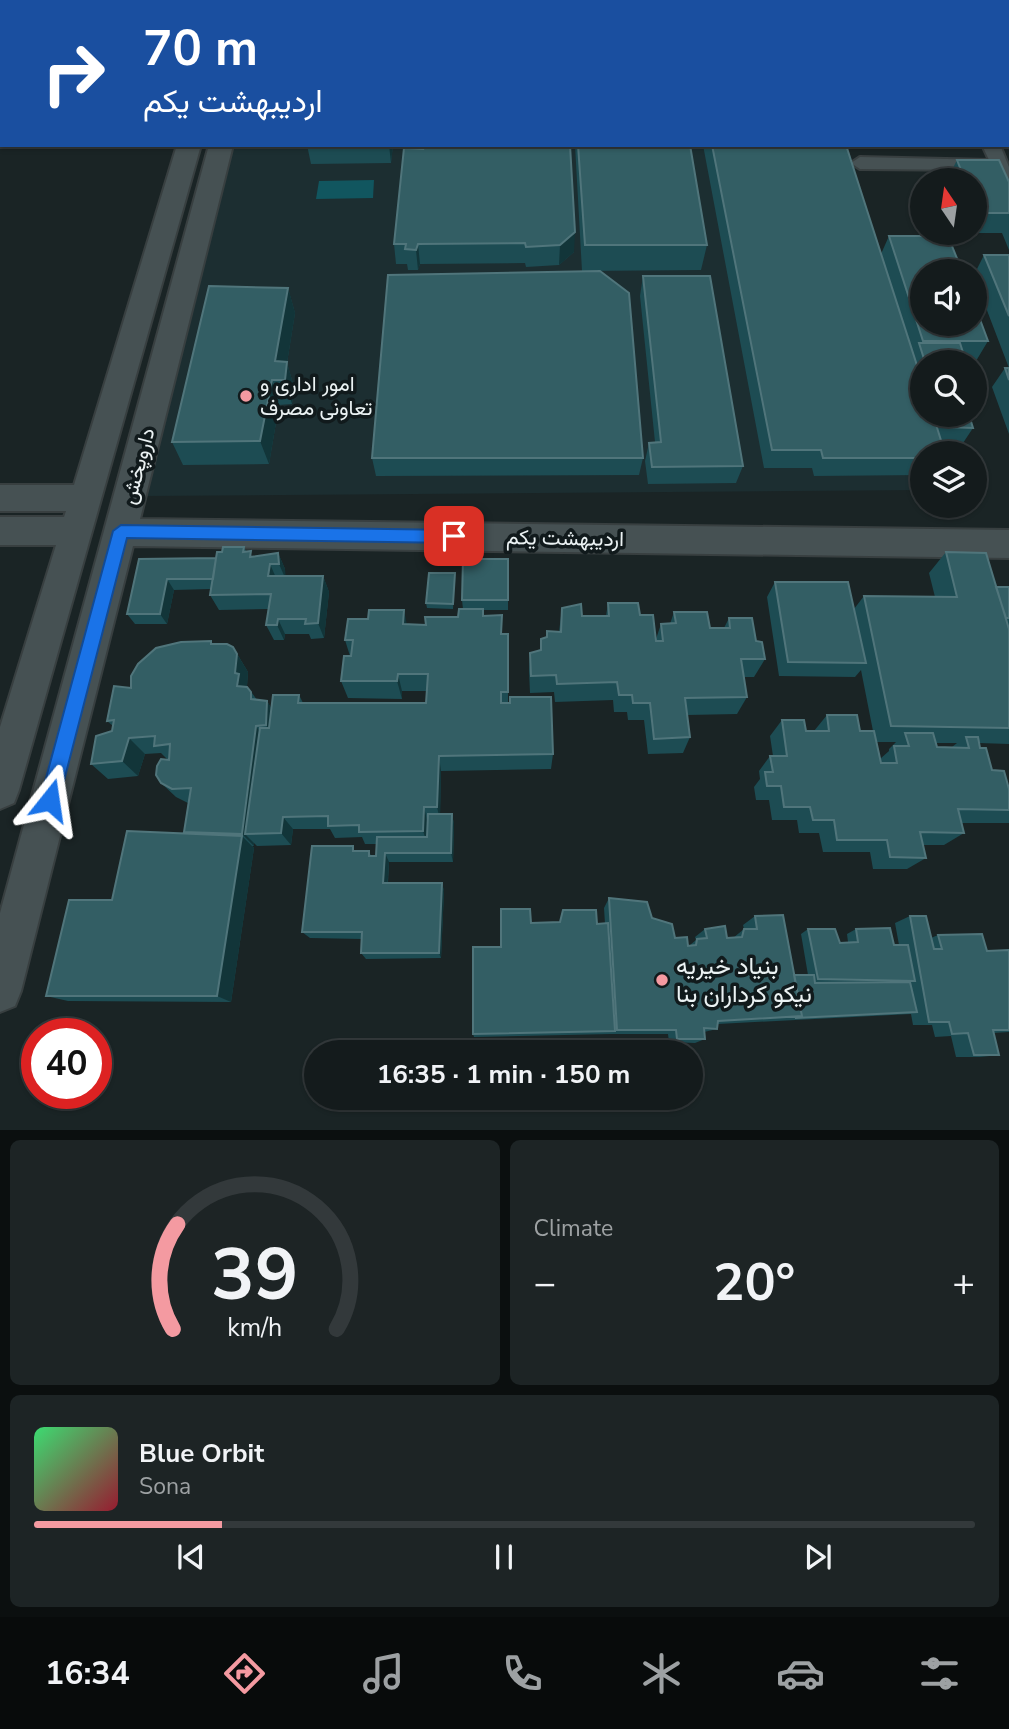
<!DOCTYPE html>
<html lang="en">
<head>
<meta charset="utf-8">
<style>
  :root { --surface:#141b1c; --page:#1d2425; --text:#f1f3f6; --muted:#9da1a3; --line:#33393b; --accent:#f49aa1 }
  body { margin:0; font-family:"Nunito Sans",Vazirmatn,sans-serif; background:var(--page); color:var(--text); height:100vh; display:flex; flex-direction:column; font-size:26px; white-space:nowrap }
  * { box-sizing:border-box; margin:0 }
  p { font-size:23px; color:var(--muted) }
  .icon { flex:none; width:38px; height:38px; fill:none; stroke:currentColor; stroke-width:2; stroke-linecap:round; stroke-linejoin:round }
  .map { position:relative; height:1130px; overflow:hidden }
  .drawer { display:flex; flex-direction:column; gap:10px; padding:10px; background:#0b0f0f; flex:1 }
  .drawer>* { flex:none }
  .guide { position:absolute; left:0px; top:0px; width:1010px; height:147px; box-shadow:0 2px 5px #0004,0 0 0 2px var(--line); background:#1a4fa0; color:#fff; overflow:hidden }
  .needle { width:46px; rotate:347deg }
  .buttons { position:absolute; left:910px; top:168px; display:grid; gap:14px }
  .buttons a { display:grid; place-items:center; width:77px; height:77px; border-radius:50%; background:var(--surface); box-shadow:0 2px 5px #0004,0 0 0 2px var(--line); font-size:35px }
  .speed { position:absolute; left:21px; top:1018px; display:flex; gap:14px; font-size:35px; font-weight:700; text-align:center }
  .speed>* { display:grid; place-content:center; width:91px; height:91px; border-radius:50%; background:var(--surface); box-shadow:0 2px 5px #0004,0 0 0 2px var(--line); line-height:1 }
  .speed .limit { border:10px solid #d22; background:#fff; color:#111 }
  .pin { position:absolute; display:grid; place-items:center; width:60px; height:60px; color:#fff; margin:-30px; border-radius:14px; box-shadow:0 4px 10px #0006 }
  .me { position:absolute; width:77px; margin:-38px; rotate:15deg; stroke-linejoin:round; filter:drop-shadow(0 0 5px #0008) }
  .turn { display:flex; align-items:center; gap:24px; height:147px; padding:0 28px; font-size:32px }
  .turn .icon { width:91px; height:91px; stroke-width:2.5 }
  .turn b { display:block; font-size:49px; line-height:60px }
  .big { font-size:52px; font-weight:700; line-height:1.1 }
  .drawer .tile { flex:1; display:flex; flex-direction:column; justify-content:center; gap:10px; min-width:0; padding:0 24px; border-radius:10px; background:var(--page) }
  .drawer .dial { align-items:center; gap:0 }
  .dial svg { height:182px; overflow:visible; fill:none; stroke:var(--line); stroke-width:7; stroke-linecap:round; text-anchor:middle }
  .dial text { fill:var(--text); stroke:none }
  .song { display:flex; align-items:center; gap:21px }
  .cover { width:84px; height:84px; border-radius:10px; background:linear-gradient(135deg,hsl(140 70% 55%),hsl(350 70% 35%)) }
  .played { height:7px; border-radius:4px; background:linear-gradient(90deg,var(--accent) 20%,var(--line) 20%) }
  .keys { display:flex; justify-content:space-around; direction:ltr }
  .heat { display:flex; justify-content:space-between; align-items:center; font-size:38px; direction:ltr }
  .drawer .tiles { flex:1; display:grid; gap:10px; grid-template-columns:1fr 1fr }
  .tile:last-child { grid-column:span 2 }
  .trip { position:absolute; left:304px; top:1040px; width:399px; height:70px; border-radius:35px; background:var(--surface); box-shadow:0 2px 5px #0004,0 0 0 2px var(--line); font-weight:700; line-height:70px; text-align:center }
  .menu { display:flex; height:112px; justify-content:space-around; align-items:center; background:#080b0b; color:var(--muted) }
  .menu .icon { width:49px; height:49px }
  .menu .active { color:var(--accent) }
  .menu b { font-size:32px; color:var(--text) }
  .map>svg:first-child { display:block }
  .built { fill:#1c2e31 }
  .water { fill:#11565f }
  .lines { fill:none; stroke-linecap:round; stroke-linejoin:round }
  .lane-casing { stroke:#383f40; stroke-width:4 }
  .street-casing { stroke:#383f40; stroke-width:4 }
  .secondary-casing { stroke:#383f40; stroke-width:4 }
  .lane { fill:#465153; fill-rule:evenodd }
  .street { fill:#465153; fill-rule:evenodd }
  .secondary { fill:#465153; fill-rule:evenodd }
  .wall { fill:#1d4c53; fill-rule:evenodd }
  .shaded-wall { fill:#123539 }
  .building { fill:#335e64; stroke:#50757b; stroke-width:2 }
  .route { fill:#1a73e8; stroke:#114b97; stroke-width:2 }
  .poi-dot { fill:#f49aa1; stroke:#111a1c; stroke-width:2.5 }
  .labels { text-anchor:middle; stroke-width:7; stroke-linejoin:round; paint-order:stroke }
  .poi-label { font-size:21px; fill:#ebf2f3; stroke:#111a1c; text-anchor:start }
  .street-label { font-size:21px; fill:#ebf2f3; stroke:#111a1c }
  .near-poi-label { font-size:24px; fill:#ebf2f3; stroke:#111a1c; text-anchor:start }
</style>
</head>
<body>
<div class="map">
<svg width="1009" height="1131" viewBox="0 0 1009 1131">
  <rect width="100%" height="100%" fill="#1a2425"/>
  <path class="built" d="M224,145H836L922,457V490L143,496Z"/>
  <path class="water" d="M374,180L373,198L316,199L319,181Z"/>
  <g class="lines">
    <defs>
      <path id="lane" d="M0,54H2V62H0Z
        M0,67H2V71H0Z"/>
      <path id="street" d="M924,0H940L941,2H925Z
        M982,145H1000L1009,167V194L1003,192L993,170L860,169L851,163L860,157L989,160Z"/>
      <path id="secondary" d="M218,0H238V2H218Z
        M249,0H269L248,2Z
        M177,145H201L19,790L14,803L0,809V727L56,545H0V517H64L66,511H0V485H74Z
        M209,145H233L140,519L1009,530V558L133,546L21,991L15,1006L0,1012V913Z"/>
    </defs>
    <use href="#lane" class="lane-casing"/>
    <use href="#street" class="street-casing"/>
    <use href="#secondary" class="secondary-casing"/>
    <use href="#lane" class="lane"/>
    <use href="#street" class="street"/>
    <use href="#secondary" class="secondary"/>
  </g>
  <path class="wall" d="M0,0H35L36,2H2V32H0Z
    M799,0H849L848,2H800Z
    M880,0H918L919,2H880Z
    M307,145H393L391,163L311,164Z
    M421,145H570L574,252L559,265L526,267L525,263L420,264L418,270H408L407,264H396L394,244L421,149Z
    M575,145H690L707,245L701,270L582,271Z
    M703,145H846L881,254L889,236L988,341L976,361H965L966,362H922V415H969L973,428L961,446H943L922,453V475L814,476L812,468H764Z
    M957,160L1009,182V250L1002,233H968H975V180H947Z
    M984,255H1009V368L975,279V273Z
    M643,276L743,466L736,483L648,484L645,461L649,443L655,442L640,296Z
    M288,288L295,313L287,363L294,387L292,404L279,405L269,464L183,465L172,442Z
    M1005,368H1009V434L992,387Z
    M372,458H643L639,475L376,476Z
    M244,547L246,551L253,557L278,553L285,569V576H323L329,592L324,638L311,639L309,634H285L284,640H274L266,625L268,609L219,610L210,595L211,589L174,590L167,624H135L127,614L139,559L216,558L222,552Z
    M946,552L996,587H1009V744L979,743L980,748L992,770L1009,789V823H962L964,833L944,845H923L926,858L907,869H873L870,852H823L819,833H799L797,820H772L769,800H756L754,787L760,779L759,771L770,756H773L770,736L782,720L806,731H814L827,715L860,731H873L861,670L855,677L779,676L767,597L775,582L854,609L864,596L935,597L929,573ZM877,742H896L889,749V751L880,759ZM936,743H957L952,747H937Z
    M508,559V610H483L484,616L502,634H508V703L553,754L551,769L441,771L440,814H452L454,824L453,862H389L388,883H442L444,891L441,958L366,959L361,953L362,939L310,938L302,932L356,851H369L371,856H376L377,844H365L362,837L335,838L330,829H293L291,845L257,846L254,843V846H252L254,848L231,1002L68,1001L46,996L112,900L186,834L184,832L188,803L176,797L161,783L168,760L161,753L145,754L138,776L108,779L91,764L112,731L113,726L107,721L131,688L211,641L213,644L233,647L248,672L247,686L257,700L267,701L271,708L299,695L303,703H426L427,691H402V699L348,698L341,681L350,656L345,640L407,624L426,625L458,617L463,609L462,600Z
    M455,573L453,609L427,608L426,603Z
    M608,603L640,615L656,639L661,624H670L674,612L710,628H724L729,618L756,641L765,659L754,677H744L747,697L737,714L687,715L690,737L683,753L648,754L644,720H628L627,712H614L613,700L555,702L554,692L530,693L529,671L530,653L541,650L547,638V631L559,632L562,608L582,616H606Z
    M609,898L652,918L675,938L688,946L690,945L696,940L695,937L705,929L727,938H733L744,929L743,925L755,916L794,975H808L801,934L808,929L840,943L848,942L847,934L856,929L894,945H899L895,923L910,916L931,938L938,935L987,951L1009,950V1032L993,1033L999,1055L980,1057H956L951,1036L935,1037L932,1025H913L911,1014L718,1024L717,1029L704,1032L705,1039L695,1043L669,1042L668,1034H611L474,1037L473,1034L501,947L531,923L605,924L604,908Z"/>
  <path class="shaded-wall" d="M19,0H35L36,2H18Z
    M389,145H393L391,163Z
    M575,232L574,252L559,265L560,245Z
    M418,244L420,264L418,270L416,250Z
    M288,288L295,313L287,363L294,387L292,404L285,380L275,361Z
    M272,380L279,405L269,464L260,441Z
    M278,553L285,569L286,580L279,564Z
    M270,564L277,580L268,576Z
    M323,576L329,592L324,638L318,623Z
    M167,579L174,590L167,624L160,614Z
    M404,610L408,630L403,624Z
    M278,619L285,634L284,640L277,625Z
    M237,654L248,672L247,686H237L235,673Z
    M398,674L402,691V699L397,681Z
    M267,701L277,718L276,741L266,725Z
    M256,726L267,742L245,834L254,843V846L242,834Z
    M129,738L145,754L138,776L122,761Z
    M439,756L441,771L440,820L437,807Z
    M424,807L427,820V843L423,831Z
    M452,814L454,824L453,862L451,853Z
    M283,817L293,829L291,845L281,833Z
    M242,836L254,848L231,1002L217,996Z
    M385,853L389,862L387,891L383,883Z
    M442,883L444,891L441,958L439,953Z"/>
  <path class="building" d="M0,0H19L18,2H2V12H0Z
    M819,0H844L845,2H820Z
    M890,0H918L919,2H890Z
    M422,145H570L575,232L560,245L526,247L525,243L418,244L416,250L405,249L406,244H394L404,148L423,149Z
    M578,145H690L707,245H585Z
    M712,145H846L922,381V415H933L945,453H922V458H823L821,450H772Z
    M957,160H999L1009,182V213H979L975,203V180H965Z
    M889,236H948L962,271H922V324H975V306L988,341H923Z
    M984,255H1009V316Z
    M600,271L629,293L643,458H372L388,275Z
    M643,276H710L743,466L652,467L649,443L661,442Z
    M209,286L288,288L275,361L287,362L285,380H272L260,441L172,442Z
    M919,343H960L966,362H925Z
    M1005,368H1009V380Z
    M975,389L979,401H975Z
    M941,415H969L973,428L945,427Z
    M223,547H244L243,552L251,551L250,557L278,553L279,564H270L268,576H323L318,623L305,624L306,619H278L277,625H266L271,594L210,595L217,552H222Z
    M946,552L986,553L1009,629V728L891,726L864,596L957,597Z
    M216,558L213,579H167L160,614H127L139,559Z
    M463,559H508V600H462Z
    M429,573H455L453,604L426,603Z
    M775,582H848L866,663L788,662Z
    M996,587H1009V618H1006Z
    M608,603H638L640,615H653L656,641H663L661,624L676,623L674,612H707L710,628H730L729,618H752L756,641L762,642L765,659H741L747,697L685,698L690,737L654,739L650,703H633L632,695H619L617,682L557,684L556,675L531,676L530,653L541,650V639L547,637V631L561,632L562,608L581,604L582,616H609Z
    M459,609H483V616L502,615L501,634H508V692H501V703H510V697H551L553,754L439,756L437,807H424L423,831L359,832V825L328,826V816L283,817L281,833L245,834L260,728H269L273,695H299L298,703H426L428,674H398L397,681H341L344,656H351L353,640H345L348,619H368L369,610H404L403,624L426,625L425,617H458Z
    M211,641V644H227L233,647L237,654L235,673L239,674L237,686L247,687L251,692V699L267,701L266,725L256,726L242,834L184,832L191,788L172,789L161,783L156,775L157,766L161,759L169,760L170,744L154,746L155,736L129,738L122,761L91,764L96,736L112,731L114,720L107,721L114,686L131,688V676L138,664L156,648L181,642Z
    M827,715H857L860,731H874L881,763H897L894,746H909L905,733H933L937,747L969,748L966,737H978L980,748H986L992,770L1004,771L1009,789V810L958,809L964,833L920,832L926,858L890,857L887,840H837L834,820H813L810,807H784L781,786H767L765,772H773L770,756H787L782,720H804L806,731H829Z
    M428,814H452L451,853H385L383,883H442L439,953H361L362,932H302L312,846H353V851H369V856H376L377,837H427Z
    M127,831L242,836L217,996H46L69,900H112Z
    M609,898L647,902L652,918L672,924L675,938L687,937L688,946L696,945L697,939L707,938L705,929L725,926L727,938L742,937L744,929H757L755,916L783,915L802,1016L718,1021L717,1029L704,1028L705,1039H677L676,1030H617Z
    M501,909H530L531,923L560,922L563,910H596L597,924L608,923L615,1031L473,1034V947H501Z
    M910,916H926L934,949H942L938,935L982,934L987,951L1009,950V1030H993L999,1055H974L968,1033L952,1034L949,1022H929Z
    M890,928L894,945H908L915,981L818,979L808,929H835L840,943L858,942L856,929Z
    M794,975H814L815,983L910,982L917,1012L795,1018L802,1016Z"/>
  <path class="route" d="M121,525L454,530L462,536L454,543L127,538L59,800L56,807L50,809L43,807L40,800L113,531Z"/>
  <g class="poi-dot">
    <circle cx="246" cy="396" r="7"/>
    <circle cx="662" cy="980" r="7"/>
  </g>
  <g class="labels">
    <g class="poi-label">
      <text x="260" y="391">امور اداری و<tspan x="260" dy="24">تعاونی مصرف</tspan></text>
    </g>
    <g class="street-label">
      <text transform="translate(138 466) rotate(-75)" y="7">داروپخش</text>
      <text transform="translate(565 538) rotate(1)" y="7">اردیبهشت یکم</text>
    </g>
    <g class="near-poi-label">
      <text x="676" y="974">بنیاد خیریه<tspan x="676" dy="28">نیکو کرداران بنا</tspan></text>
    </g>
  </g>
</svg>
<div class="buttons">
<a><svg class="needle" viewBox="-14 -14 28 28"><path d="M0-13l5 13h-10z" fill="#e53935"/><path d="M0 13l5-13h-10z" fill="#9da1a3"/></svg></a>
<a><svg class="icon" aria-label="sound" viewBox="0 0 24 24"><path d="M4 9h4l5-4v14l-5-4H4zM17 9q2 3 0 6"/></svg></a>
<a><svg class="icon" aria-label="search" viewBox="0 0 24 24"><circle cx="10" cy="10" r="6"/><path d="M15 15l6 6"/></svg></a>
<a><svg class="icon" aria-label="layers" viewBox="0 0 24 24"><path d="M12 4l9 5-9 5-9-5zM3 14l9 5 9-5"/></svg></a>
</div>
<div class="speed"><div class="limit">40</div></div>
<div class="pin" style="left:454px;top:536px;background:#d93025"><svg class="icon" aria-label="arrive" viewBox="0 0 24 24"><path d="M6 21V4h12l-3 4 3 4H6"/></svg></div>
<svg class="me" style="left:50px;top:800px" viewBox="-20 -20 40 40"><path d="M0-17L14 15 0 8-14 15z" fill="#1a73e8" stroke="#fff" stroke-width="4"/></svg>
<div class="trip">16:35 · 1 min · 150 m</div>
<div class="guide">
<div class="turn"><svg class="icon" aria-label="right" viewBox="0 0 24 24"><path d="M7 20v-9h11M14 6l5 5-5 5"/></svg><div><b>70 m</b>اردیبهشت یکم</div></div>
</div>
</div>
<section class="drawer">
<div class="tiles">
<div class="tile dial"><svg viewBox="0 0 100 80">
<path d="M14 69A42 42 0 1 1 86 69"/>
<path d="M14 69A42 42 0 0 1 16 23" stroke="#f49aa1"/>
<text x="50" y="56" font-size="32" font-weight="700">39</text>
<text x="50" y="72" font-size="11">km/h</text>
</svg></div>
<div class="tile"><p>Climate</p>
<div class="heat"><a>−</a><b class="big">20°</b><a>+</a></div>
</div>
<div class="tile">
<div class="song"><i class="cover"></i><div><b>Blue Orbit</b><p>Sona</p></div></div>
<div class="played"></div>
<div class="keys"><svg class="icon" aria-label="previous" viewBox="0 0 24 24"><path d="M18 5L8 12l10 7zM5 5v14"/></svg><svg class="icon" aria-label="pause" viewBox="0 0 24 24"><path d="M8 5v14M16 5v14"/></svg><svg class="icon" aria-label="next" viewBox="0 0 24 24"><path d="M6 5l10 7-10 7zM19 5v14"/></svg></div>
</div>
</div>
</section>
<nav class="menu">
<b>16:34</b>
<svg class="icon active" aria-label="directions" viewBox="0 0 24 24"><path d="M12 3l9 9-9 9-9-9zM9 14v-3h6M13 9l2 2-2 2"/></svg>
<svg class="icon" aria-label="music" viewBox="0 0 24 24"><path d="M9 18V5l10-2v13"/><circle cx="6" cy="18" r="3"/><circle cx="16" cy="16" r="3"/></svg>
<svg class="icon" aria-label="phone" viewBox="0 0 24 24"><path d="M5 4h4l2 5-3 2q2 4 5 5l2-3 5 2v4C11 20 4 13 5 4z"/></svg>
<svg class="icon" aria-label="climate" viewBox="0 0 24 24"><path d="M12 3v18M4 7l16 10M4 17L20 7"/></svg>
<svg class="icon" aria-label="car" viewBox="0 0 24 24"><path d="M5 17H2v-5l4-1 3-4h7l3 4 3 1v5h-3M9 17h6M6 11h13"/><circle cx="7" cy="17" r="2"/><circle cx="17" cy="17" r="2"/></svg>
<svg class="icon" aria-label="filters" viewBox="0 0 24 24"><path d="M4 7h16M4 17h16"/><circle cx="9" cy="7" r="2"/><circle cx="15" cy="17" r="2"/></svg>
</nav>
</body>
</html>
